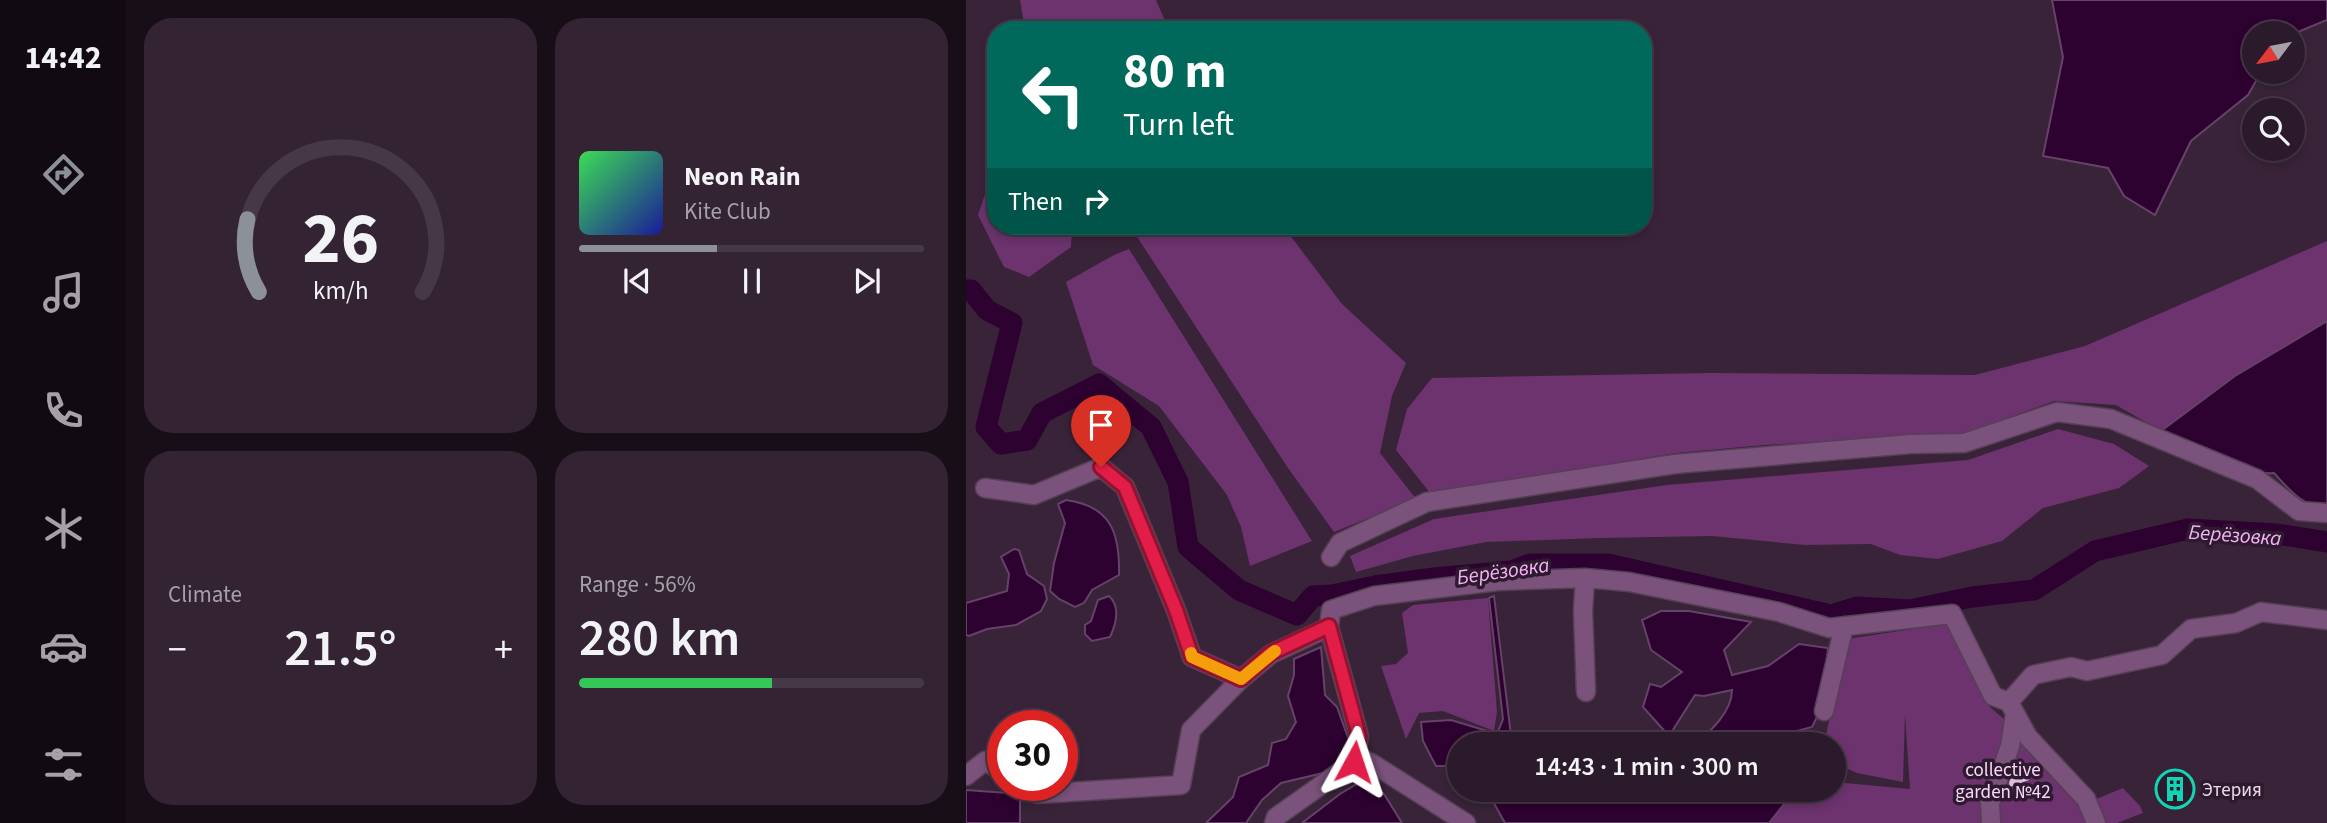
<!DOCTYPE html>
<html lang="en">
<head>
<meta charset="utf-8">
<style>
  :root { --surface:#2b1a2b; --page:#332333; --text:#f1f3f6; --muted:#a6a1a9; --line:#473847; --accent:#8c9099 }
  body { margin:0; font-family:"Source Sans 3",sans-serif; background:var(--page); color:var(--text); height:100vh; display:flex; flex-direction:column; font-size:26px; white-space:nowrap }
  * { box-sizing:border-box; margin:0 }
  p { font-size:23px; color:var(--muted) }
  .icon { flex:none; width:38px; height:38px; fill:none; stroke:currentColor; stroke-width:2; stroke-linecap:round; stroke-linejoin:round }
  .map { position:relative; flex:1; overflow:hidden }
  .side { display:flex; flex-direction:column; gap:18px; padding:18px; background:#180e18; width:840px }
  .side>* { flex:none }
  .hud { position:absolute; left:21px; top:21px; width:665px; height:214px; border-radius:28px; box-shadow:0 4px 10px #0003,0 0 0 2px var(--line); background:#00695c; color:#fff; overflow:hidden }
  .needle { width:46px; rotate:238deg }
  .fabs { position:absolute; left:1276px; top:21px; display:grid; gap:14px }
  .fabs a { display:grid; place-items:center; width:63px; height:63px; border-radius:50%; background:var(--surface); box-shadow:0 4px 10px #0003,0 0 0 2px var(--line); font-size:35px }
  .speed { position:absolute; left:21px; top:710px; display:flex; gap:14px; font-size:35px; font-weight:700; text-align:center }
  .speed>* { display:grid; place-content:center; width:91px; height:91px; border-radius:50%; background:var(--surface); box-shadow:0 4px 10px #0003,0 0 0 2px var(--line); line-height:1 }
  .speed .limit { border:10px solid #d22; background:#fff; color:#111 }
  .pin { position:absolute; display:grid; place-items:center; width:60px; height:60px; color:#fff; margin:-72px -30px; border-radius:50% 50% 50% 0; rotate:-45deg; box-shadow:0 0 7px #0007 }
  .pin .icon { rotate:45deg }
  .me { position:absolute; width:77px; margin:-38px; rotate:5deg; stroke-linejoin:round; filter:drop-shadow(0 0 5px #0008) }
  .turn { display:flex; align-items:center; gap:24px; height:147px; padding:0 21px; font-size:32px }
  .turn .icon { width:91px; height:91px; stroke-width:2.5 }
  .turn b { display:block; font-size:49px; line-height:60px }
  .then { display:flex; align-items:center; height:66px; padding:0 21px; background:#0003; gap:14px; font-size:26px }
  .big { font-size:52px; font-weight:600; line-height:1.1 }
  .side .tile { flex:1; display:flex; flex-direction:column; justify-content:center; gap:10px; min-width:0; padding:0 24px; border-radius:28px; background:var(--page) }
  .side .dial { align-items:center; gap:0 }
  .dial svg { height:182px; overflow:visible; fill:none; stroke:var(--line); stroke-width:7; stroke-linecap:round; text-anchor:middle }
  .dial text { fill:var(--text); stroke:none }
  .song { display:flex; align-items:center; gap:21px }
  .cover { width:84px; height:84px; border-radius:10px; background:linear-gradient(135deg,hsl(130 70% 55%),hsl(240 70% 35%)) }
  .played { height:7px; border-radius:4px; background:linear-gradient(90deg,var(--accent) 40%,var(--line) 40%) }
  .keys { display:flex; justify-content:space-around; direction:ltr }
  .heat { display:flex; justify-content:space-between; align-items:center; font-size:38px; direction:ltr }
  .charge { height:10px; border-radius:5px; background:linear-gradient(90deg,#34c759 56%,var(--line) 0) }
  .side .tiles { flex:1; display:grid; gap:18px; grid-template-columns:repeat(2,1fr) }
  .trip { position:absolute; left:481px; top:732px; width:399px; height:70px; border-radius:35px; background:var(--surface); box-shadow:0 4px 10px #0003,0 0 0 2px var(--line); font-weight:600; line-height:70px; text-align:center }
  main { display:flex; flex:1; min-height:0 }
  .tabs { display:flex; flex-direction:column; width:126px; justify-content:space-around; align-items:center; background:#110a11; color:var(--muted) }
  .tabs .icon { width:49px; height:49px }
  .tabs .on { color:var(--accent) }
  .tabs b { font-size:32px; color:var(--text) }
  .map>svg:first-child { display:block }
  .green { fill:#6c336e }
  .water { fill:#2d0130; stroke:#654267; stroke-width:2 }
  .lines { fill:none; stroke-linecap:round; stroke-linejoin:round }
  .river { stroke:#2d0130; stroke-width:21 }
  .building { fill:#d9beda }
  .minor-casing { stroke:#554055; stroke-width:21 }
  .minor { stroke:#7b527c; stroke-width:18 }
  .route-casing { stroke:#92132f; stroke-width:18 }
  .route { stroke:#e11d48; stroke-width:12 }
  .slow { stroke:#f59e0b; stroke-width:12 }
  .labels { text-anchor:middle; stroke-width:7; stroke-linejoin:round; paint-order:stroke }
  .park-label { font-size:19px; fill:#f9d6fa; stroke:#2e1a2f }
  .poi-label { font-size:19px; fill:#e8dae8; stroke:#2e1a2f; text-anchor:start }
  .water-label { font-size:21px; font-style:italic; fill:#f6b1f7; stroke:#2e1a2f }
</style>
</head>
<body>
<main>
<nav class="tabs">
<b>14:42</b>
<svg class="icon on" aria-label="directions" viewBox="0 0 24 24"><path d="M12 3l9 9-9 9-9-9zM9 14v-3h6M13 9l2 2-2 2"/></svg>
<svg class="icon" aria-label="music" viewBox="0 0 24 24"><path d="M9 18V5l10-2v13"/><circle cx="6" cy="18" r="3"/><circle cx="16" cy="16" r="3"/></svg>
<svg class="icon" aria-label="phone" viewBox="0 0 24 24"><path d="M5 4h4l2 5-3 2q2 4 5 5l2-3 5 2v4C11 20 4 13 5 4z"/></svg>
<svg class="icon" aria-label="climate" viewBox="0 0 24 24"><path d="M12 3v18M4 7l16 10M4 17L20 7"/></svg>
<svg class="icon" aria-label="car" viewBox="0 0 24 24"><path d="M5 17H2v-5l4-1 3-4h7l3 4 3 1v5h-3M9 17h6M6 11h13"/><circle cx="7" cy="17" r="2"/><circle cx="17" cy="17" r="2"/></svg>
<svg class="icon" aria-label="filters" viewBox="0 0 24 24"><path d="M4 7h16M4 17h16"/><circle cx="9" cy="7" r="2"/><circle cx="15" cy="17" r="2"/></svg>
</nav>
<section class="side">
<div class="tiles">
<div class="tile dial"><svg viewBox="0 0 100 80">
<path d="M14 69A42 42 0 1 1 86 69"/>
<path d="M14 69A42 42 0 0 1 9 37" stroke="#8c9099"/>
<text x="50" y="56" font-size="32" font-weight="700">26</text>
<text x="50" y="72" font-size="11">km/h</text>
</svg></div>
<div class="tile">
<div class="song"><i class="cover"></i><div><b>Neon Rain</b><p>Kite Club</p></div></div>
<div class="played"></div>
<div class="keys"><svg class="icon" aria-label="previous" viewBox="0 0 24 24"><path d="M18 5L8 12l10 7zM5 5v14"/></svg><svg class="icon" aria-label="pause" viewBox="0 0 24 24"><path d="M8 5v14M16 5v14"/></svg><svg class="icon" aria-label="next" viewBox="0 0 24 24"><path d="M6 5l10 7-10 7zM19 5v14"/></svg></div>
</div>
<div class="tile"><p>Climate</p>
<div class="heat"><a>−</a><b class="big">21.5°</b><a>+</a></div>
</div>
<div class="tile"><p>Range · 56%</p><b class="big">280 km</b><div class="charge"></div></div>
</div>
</section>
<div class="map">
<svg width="1361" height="823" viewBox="0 0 1361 823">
  <rect width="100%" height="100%" fill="#392339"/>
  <path class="green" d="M54,0H190L203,30H59Z
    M30,178V226L106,227L105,247L63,277L38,267L12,215L24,180Z
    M164,226H317L376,304L440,363L426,396L414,453L450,499L368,532L322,468Z
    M1361,241V321L1269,376L1195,431L1150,405L1088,401L999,433L798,445L710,453L464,493L430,450L441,409L466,378L745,373L1009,375L1119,346Z
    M163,249L346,541L284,566L275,527L261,495L193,406L127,365L100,282L148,255Z
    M1092,429L1148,444L1183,466L1153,488L1077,508L1036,541L972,559L934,555L905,544L839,545L746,536L634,538L520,542L447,556L390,572L384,556L468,519L701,485L1002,460Z
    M522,598L531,712L528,731L477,711L453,713L440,739L415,666L430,664L442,653L436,613L447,605Z
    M980,624L1024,707L1047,727L1116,807L1123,823H803L830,789H868V782L944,789L939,714L937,782L891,773L868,763V744H858L881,639Z
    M1157,788L1174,806L1177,813L1151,823H1137L1128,800Z"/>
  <path class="water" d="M1086,0H1361V20L1327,34L1288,33V72H1295L1282,95L1225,141L1189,215L1158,196L1142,168L1077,156L1097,57Z
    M1361,321V507C1338,509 1322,488 1308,473C1280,477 1222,443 1195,431L1269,376Z
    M100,500C145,506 154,533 153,575L126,590L118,603L109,607L93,599L84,591L88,563L99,523L92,504Z
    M48,549L53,550L61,574L78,586L81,599L75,611L50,625L21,629L3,636L0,635V603L41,591L43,574L35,557Z
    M143,596C155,607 150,624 144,637L126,641L119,634V625L125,621L132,600Z
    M528,596L546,744H494L493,775L488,766H470L457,741L455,722L485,720L531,734L537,719L523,598Z
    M695,611H723L785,622L758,650L766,675L802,666L833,644L862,648L855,709L846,727L827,732L828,742L833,744H726C745,733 766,711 766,690L738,696L729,695L703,736L677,707L684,684L695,687L716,672L685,650L676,620Z
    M355,647L359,695L371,707L386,749L374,769L315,783L296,800L280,823H240L267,797L273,777L302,765L306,743L320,739L330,722L322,696L328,675V659Z
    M396,781L418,794L436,823H336L374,794Z
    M520,789H568L571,794L583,789H830L803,823H539Z
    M0,790L54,794V823H0Z"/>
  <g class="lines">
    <path class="river" d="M0,290H5L21,310L46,323L20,427L35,444L61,440L76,413L133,384L185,427L212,482L222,547L273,590L331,615L347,596L366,595L409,586L468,578L545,571L564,564H642L865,615L891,607L944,610L1006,597L1068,590L1129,551L1222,529L1311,534L1361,542"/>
  </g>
  <path class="building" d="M1057,765L1063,780L1044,787L1043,783L1048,769Z
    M1209,778L1219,793L1208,799L1199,785Z"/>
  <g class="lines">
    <defs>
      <path id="minor" d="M19,488L68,495L135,467L159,487L210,610L226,657L275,679
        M365,557L374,543L461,502L709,464L945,444L998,443L1091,412L1145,419L1291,479L1333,511L1361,513
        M619,578L617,611L620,692
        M1043,702L1062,737L1120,799L1130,823
        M858,711L878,626
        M389,755L407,764L500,823
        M0,776L19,761L37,772
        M59,786L72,794L215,785L225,730L275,679L305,654L363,627
        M308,823L310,817L388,762L393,736L363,627L365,610L408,596L532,581L619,578L663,582L813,612L863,628L986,614L1027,696L1043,702L1067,675L1105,667L1121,671L1196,655L1225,629L1270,623L1295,612L1361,620
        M1025,823L1024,803L1044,746L1049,714"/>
    </defs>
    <use href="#minor" class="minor-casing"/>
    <use href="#minor" class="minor"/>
  </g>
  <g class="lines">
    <defs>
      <path id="route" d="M135,467L159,487L210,610L226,657L275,679L305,653L363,626L393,736L388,762"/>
    </defs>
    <use href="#route" class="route-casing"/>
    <use href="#route" class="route"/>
    <path class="slow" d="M225,653L226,657L275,679L309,651"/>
  </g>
  <defs>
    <symbol id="building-ring" viewBox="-11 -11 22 22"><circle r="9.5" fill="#2e1a2f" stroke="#12d5b4" stroke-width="1.5"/><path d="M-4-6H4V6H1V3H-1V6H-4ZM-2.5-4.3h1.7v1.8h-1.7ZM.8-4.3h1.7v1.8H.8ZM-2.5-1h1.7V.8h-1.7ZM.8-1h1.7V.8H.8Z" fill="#12d5b4"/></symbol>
  </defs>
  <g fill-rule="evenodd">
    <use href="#building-ring" x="1187" y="767" width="44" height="44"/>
  </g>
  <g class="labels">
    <g class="park-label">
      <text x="1037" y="776">collective<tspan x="1037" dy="22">garden №42</tspan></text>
    </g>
    <g class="poi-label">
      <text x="1236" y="796">Этерия</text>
    </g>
    <g class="water-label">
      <text transform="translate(1269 535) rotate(4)" y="7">Берёзовка</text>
      <text transform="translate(537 571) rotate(-8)" y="7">Берёзовка</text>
    </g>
  </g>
</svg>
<div class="fabs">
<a><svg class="needle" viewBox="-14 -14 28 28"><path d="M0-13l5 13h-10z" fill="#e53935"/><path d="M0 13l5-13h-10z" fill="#a6a1a9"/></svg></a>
<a><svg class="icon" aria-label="search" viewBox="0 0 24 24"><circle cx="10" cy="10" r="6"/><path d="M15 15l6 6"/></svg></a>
</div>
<div class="speed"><div class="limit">30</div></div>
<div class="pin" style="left:135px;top:467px;background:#d93025"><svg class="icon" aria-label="arrive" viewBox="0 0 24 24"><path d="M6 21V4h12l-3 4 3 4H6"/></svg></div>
<svg class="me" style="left:388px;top:762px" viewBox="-20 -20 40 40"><path d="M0-17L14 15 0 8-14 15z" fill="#e11d48" stroke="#fff" stroke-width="4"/></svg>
<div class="trip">14:43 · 1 min · 300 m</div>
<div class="hud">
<div class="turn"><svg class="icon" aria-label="left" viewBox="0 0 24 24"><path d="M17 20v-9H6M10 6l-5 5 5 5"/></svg><div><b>80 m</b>Turn left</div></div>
<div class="then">Then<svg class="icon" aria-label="right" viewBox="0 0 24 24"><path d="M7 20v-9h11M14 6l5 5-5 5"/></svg></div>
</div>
</div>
</main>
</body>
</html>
